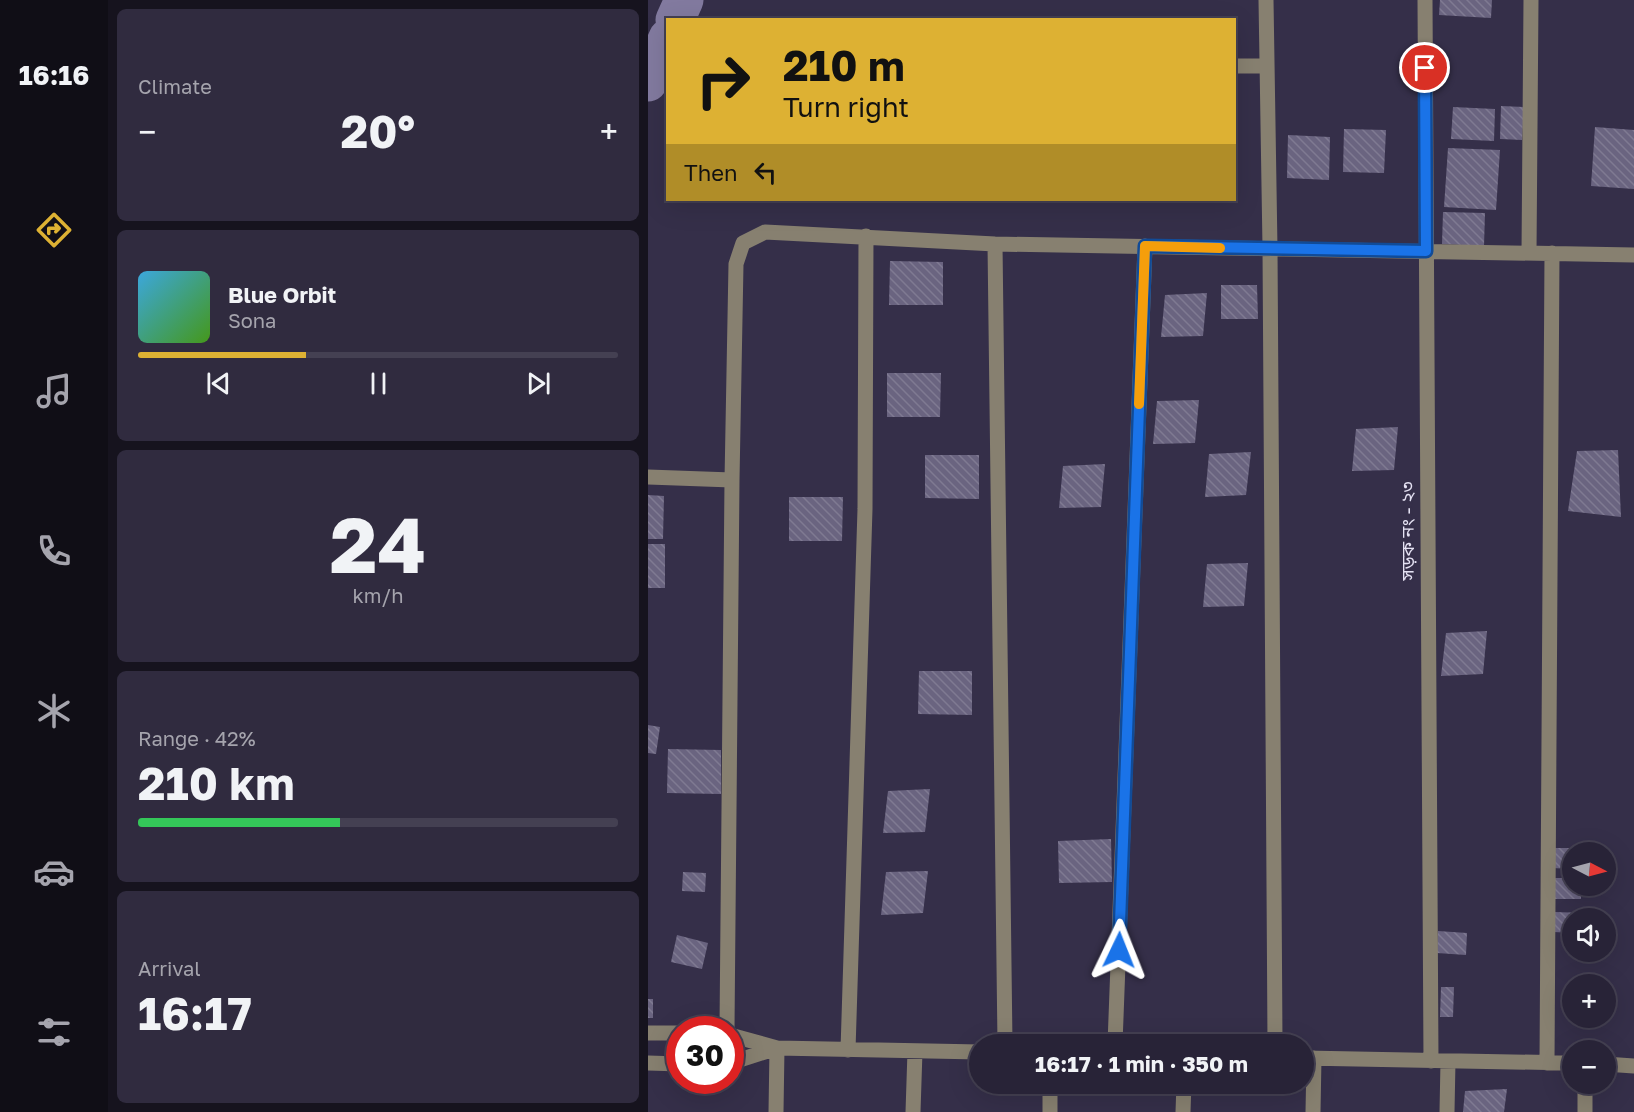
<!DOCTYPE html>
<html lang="en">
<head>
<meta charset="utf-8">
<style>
  :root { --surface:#282337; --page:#302b3f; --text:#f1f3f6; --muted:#a5a4ad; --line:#444052; --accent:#ddb133 }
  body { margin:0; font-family:"Golos Text","Noto Sans Bengali",sans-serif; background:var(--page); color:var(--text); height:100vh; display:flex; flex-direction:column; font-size:22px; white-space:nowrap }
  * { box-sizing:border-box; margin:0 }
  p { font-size:20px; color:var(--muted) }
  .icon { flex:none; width:33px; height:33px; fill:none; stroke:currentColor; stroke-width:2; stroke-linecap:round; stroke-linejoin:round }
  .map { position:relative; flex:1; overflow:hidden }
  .sheet { display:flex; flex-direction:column; gap:9px; padding:9px; background:#16131e; width:540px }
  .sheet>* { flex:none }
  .banner { position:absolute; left:18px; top:18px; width:570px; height:183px; border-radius:0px; box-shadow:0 6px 24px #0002,0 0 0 2px var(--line); background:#ddb133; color:#111; overflow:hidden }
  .needle { width:39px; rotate:96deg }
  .buttons { position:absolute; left:914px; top:842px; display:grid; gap:12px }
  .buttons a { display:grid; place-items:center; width:54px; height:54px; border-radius:50%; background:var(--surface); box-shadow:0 6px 24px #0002,0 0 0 2px var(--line); font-size:30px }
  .speed { position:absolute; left:18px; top:1016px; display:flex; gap:12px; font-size:30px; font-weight:700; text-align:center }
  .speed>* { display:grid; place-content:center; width:78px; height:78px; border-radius:50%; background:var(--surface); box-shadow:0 6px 24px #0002,0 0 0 2px var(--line); line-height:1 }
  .speed .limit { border:9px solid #d22; background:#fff; color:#111 }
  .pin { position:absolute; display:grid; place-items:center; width:51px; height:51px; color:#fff; margin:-26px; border:3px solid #fff; border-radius:50%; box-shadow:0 2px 6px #0007 }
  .me { position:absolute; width:66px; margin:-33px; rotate:2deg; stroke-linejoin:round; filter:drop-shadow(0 0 4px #0008) }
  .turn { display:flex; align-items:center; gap:21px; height:126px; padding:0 18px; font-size:27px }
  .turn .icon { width:78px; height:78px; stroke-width:2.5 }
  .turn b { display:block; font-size:42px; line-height:51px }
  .then { display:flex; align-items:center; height:57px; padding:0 18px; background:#0003; gap:12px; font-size:22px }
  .big { font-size:45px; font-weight:700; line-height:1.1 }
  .sheet .tile { flex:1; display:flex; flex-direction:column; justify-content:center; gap:9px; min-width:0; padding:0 21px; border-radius:9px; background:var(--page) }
  .sheet .dial { align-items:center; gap:0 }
  .dial b { font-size:78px; line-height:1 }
  .song { display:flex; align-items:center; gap:18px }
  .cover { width:72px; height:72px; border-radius:9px; background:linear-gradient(135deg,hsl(200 70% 55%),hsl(100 70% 35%)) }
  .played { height:6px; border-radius:3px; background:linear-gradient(90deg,var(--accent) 35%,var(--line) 35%) }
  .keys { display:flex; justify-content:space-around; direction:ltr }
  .heat { display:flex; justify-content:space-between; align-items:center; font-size:33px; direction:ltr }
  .charge { height:9px; border-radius:4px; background:linear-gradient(90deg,#34c759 42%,var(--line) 0) }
  .trip { position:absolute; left:321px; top:1034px; width:345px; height:60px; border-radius:30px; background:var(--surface); box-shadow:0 6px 24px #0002,0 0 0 2px var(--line); font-weight:700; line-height:60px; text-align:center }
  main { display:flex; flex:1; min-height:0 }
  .tab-bar { display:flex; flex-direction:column; width:108px; justify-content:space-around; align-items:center; background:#100e16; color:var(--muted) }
  .tab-bar .icon { width:42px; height:42px }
  .tab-bar .selected { color:var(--accent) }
  .tab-bar b { font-size:27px; color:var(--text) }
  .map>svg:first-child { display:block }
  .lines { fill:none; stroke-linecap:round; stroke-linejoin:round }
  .river { stroke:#827a9f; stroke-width:39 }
  .building { fill:url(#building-back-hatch) }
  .minor { stroke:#878070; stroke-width:15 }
  .route-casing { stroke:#114b97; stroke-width:15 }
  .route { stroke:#1a73e8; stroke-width:10 }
  .slow { stroke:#f59e0b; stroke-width:10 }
  .labels { text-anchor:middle; stroke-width:4.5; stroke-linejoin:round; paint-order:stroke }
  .street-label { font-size:18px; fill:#e5e2f3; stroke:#352f49 }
</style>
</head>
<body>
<main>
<nav class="tab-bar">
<b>16:16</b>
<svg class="icon selected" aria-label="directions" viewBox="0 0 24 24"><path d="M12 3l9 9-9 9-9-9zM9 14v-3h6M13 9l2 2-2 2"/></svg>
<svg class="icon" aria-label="music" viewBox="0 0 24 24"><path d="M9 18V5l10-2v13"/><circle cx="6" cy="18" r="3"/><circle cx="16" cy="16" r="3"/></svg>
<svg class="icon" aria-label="phone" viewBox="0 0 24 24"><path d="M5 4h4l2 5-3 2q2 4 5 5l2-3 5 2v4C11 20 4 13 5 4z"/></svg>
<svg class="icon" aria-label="climate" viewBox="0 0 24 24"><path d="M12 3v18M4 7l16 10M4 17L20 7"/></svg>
<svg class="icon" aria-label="car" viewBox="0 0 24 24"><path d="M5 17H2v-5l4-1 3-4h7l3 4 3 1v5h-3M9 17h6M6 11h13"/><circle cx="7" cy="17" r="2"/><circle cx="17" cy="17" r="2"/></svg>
<svg class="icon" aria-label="filters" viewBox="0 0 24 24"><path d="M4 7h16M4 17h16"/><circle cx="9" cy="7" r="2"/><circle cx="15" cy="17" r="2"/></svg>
</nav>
<section class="sheet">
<div class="tile"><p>Climate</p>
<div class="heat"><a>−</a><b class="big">20°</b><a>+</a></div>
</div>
<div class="tile">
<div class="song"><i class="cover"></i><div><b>Blue Orbit</b><p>Sona</p></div></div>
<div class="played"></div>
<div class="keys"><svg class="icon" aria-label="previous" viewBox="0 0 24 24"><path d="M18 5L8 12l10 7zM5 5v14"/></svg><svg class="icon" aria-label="pause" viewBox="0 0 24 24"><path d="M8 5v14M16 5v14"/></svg><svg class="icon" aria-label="next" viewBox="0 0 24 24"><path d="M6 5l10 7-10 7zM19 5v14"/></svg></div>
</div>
<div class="tile dial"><b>24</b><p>km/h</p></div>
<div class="tile"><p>Range · 42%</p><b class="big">210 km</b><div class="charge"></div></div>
<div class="tile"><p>Arrival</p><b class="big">16:17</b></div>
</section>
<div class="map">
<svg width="986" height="1112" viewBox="0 0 986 1112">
  <defs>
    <pattern id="building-back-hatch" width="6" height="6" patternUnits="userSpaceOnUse" patternTransform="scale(1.5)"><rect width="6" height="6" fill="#6a6480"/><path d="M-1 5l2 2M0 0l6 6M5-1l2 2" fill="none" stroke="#7f7a92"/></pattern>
  </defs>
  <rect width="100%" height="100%" fill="#352f49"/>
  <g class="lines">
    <path class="river" d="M27,20L36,0
      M0,82L20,38"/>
  </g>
  <path class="building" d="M792,0H844L843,18L791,15Z
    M853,106L876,107L874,140L852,139Z
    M805,107L847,109L846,141L803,139Z
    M947,127L986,130V189L943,186Z
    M696,129L738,130L736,173L695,172Z
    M640,135L682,137L681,180L639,178Z
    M800,148L852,150L848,210L796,207Z
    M795,212L837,213L836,246L794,244Z
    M242,261L295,262V305H241Z
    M573,285H609L610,319H573Z
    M559,293L555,336L513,337L517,295Z
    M239,373H293L292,417H239Z
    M551,400L547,443L505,444L509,401Z
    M750,427L746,470L704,471L708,429Z
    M970,450L973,517L920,511L929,451Z
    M603,452L598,495L557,497L561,454Z
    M277,455H331V499L277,498Z
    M457,464L453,507L411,508L415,466Z
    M0,495L16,496L15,539H0Z
    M141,497H195L194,541H141Z
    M0,544H17V588H0Z
    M600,563L596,606L555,607L559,564Z
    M839,631L835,674L793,676L798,633Z
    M271,671H324V715L270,714Z
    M0,725L12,727L8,754L0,753Z
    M20,749L73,750V794L19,793Z
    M282,789L277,832L235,833L240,791Z
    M463,839L464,882L411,883L410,841Z
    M905,848H934V852H924V869L904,868Z
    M280,871L275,913L233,915L238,872Z
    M35,872L58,873L57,892L34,891Z
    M904,878H924V885H933V899H903Z
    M907,912L936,913V918H924V933L906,932Z
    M790,931L819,933L818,955L789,953Z
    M29,935L60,943L54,969L23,962Z
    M793,987H806L805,1017H792Z
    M0,999H5V1018H0Z
    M859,1089L856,1112H815L817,1091Z"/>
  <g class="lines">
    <path class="minor" d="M618,0L622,248L627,1044
      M777,0L783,1061
      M586,66H619
      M347,244L357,1044
      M881,253L883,0
      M0,477L84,480
      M79,1029L84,480L88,264L95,243L117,232L347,244L986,255
      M0,1033H32
      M82,1035L129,1048L332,1052
      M467,1044L497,246
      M200,1050L217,509L218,236
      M656,1058L924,1063
      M0,1063L32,1064
      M82,1063L129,1048
      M899,1063L904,253
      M957,1064L986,1066
      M128,1112L129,1048
      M265,1112L267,1051
      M402,1112V1083
      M535,1112L536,1083
      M665,1112L666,1058
      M799,1112L800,1061
      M937,1112V1083"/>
  </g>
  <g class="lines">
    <defs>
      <path id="route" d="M471,950L497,246L778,251L777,68"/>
    </defs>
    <use href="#route" class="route-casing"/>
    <use href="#route" class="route"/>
    <path class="slow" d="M491,404L497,246L572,248"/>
  </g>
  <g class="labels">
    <g class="street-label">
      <text transform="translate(760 531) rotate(-90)" y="6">সড়ক নং - ২৩</text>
    </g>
  </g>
</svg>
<div class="buttons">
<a><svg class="needle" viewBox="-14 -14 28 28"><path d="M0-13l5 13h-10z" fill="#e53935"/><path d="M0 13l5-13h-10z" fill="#a5a4ad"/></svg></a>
<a><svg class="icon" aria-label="sound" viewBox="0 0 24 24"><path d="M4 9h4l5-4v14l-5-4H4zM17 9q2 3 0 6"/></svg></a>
<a>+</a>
<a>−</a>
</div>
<div class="speed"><div class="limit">30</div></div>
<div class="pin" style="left:777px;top:68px;background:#d93025"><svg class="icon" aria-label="arrive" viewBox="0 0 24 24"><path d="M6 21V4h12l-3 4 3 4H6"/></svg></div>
<svg class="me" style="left:471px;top:950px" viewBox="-20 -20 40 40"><path d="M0-17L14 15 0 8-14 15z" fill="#1a73e8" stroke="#fff" stroke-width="4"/></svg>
<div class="trip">16:17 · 1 min · 350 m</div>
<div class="banner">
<div class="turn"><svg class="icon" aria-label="right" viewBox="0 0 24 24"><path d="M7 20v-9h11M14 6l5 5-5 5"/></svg><div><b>210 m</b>Turn right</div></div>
<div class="then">Then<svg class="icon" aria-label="left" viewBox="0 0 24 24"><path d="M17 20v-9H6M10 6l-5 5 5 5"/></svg></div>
</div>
</div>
</main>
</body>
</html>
